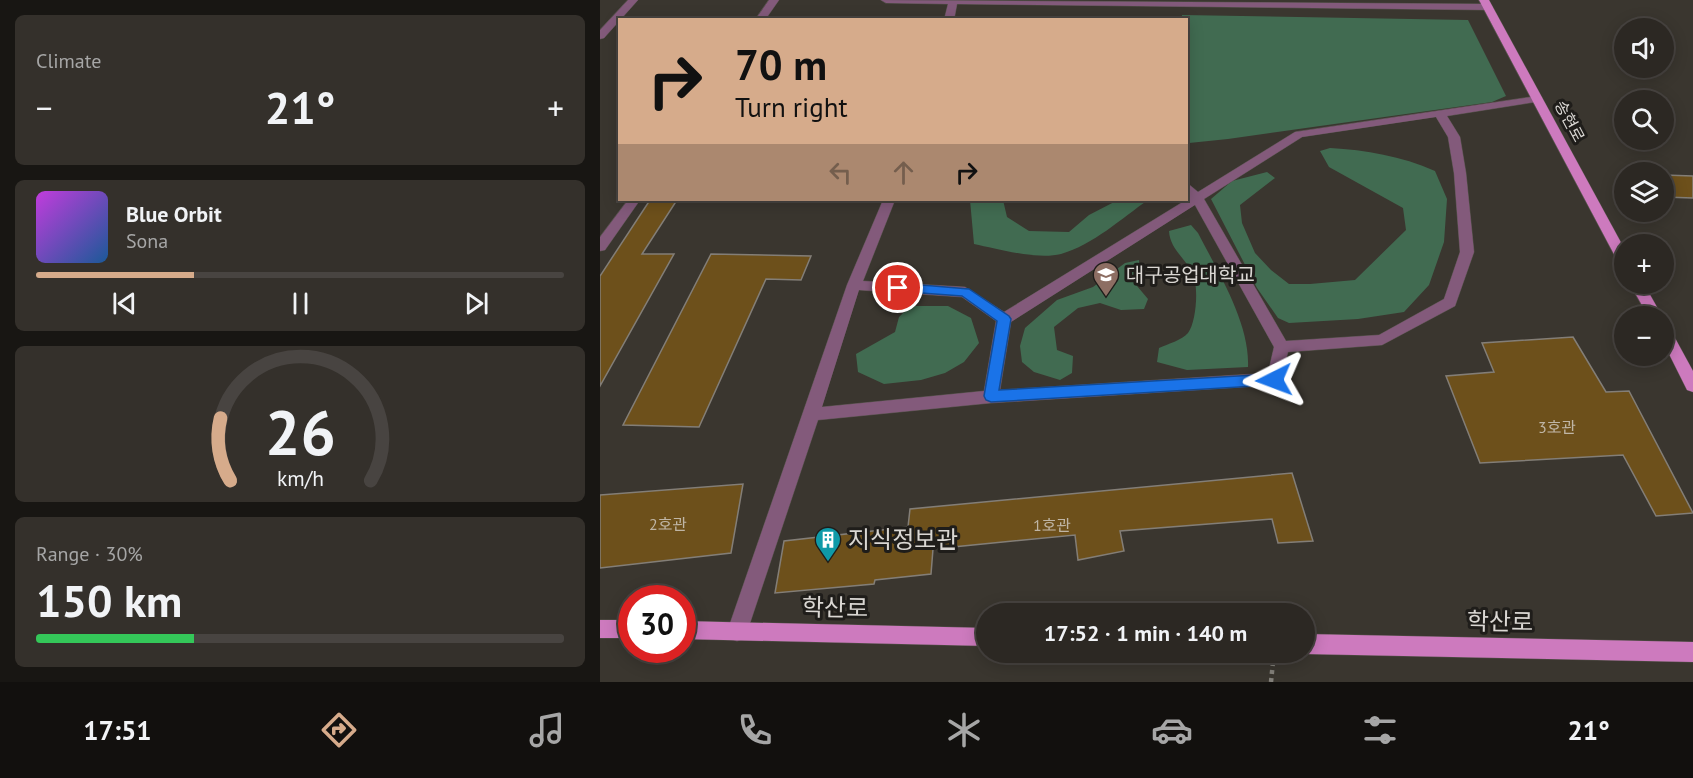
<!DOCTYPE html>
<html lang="en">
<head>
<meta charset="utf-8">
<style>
  :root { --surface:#2c2823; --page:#34302b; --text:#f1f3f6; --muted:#a6a6a6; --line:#484441; --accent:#d6ab8b }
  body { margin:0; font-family:"PT Sans","Noto Sans KR",sans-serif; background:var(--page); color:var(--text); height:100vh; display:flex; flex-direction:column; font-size:22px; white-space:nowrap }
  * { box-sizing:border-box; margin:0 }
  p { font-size:20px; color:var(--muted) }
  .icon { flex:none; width:33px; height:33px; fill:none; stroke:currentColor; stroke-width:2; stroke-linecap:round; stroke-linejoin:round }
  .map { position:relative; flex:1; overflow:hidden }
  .panel { display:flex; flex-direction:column; gap:15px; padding:15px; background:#181613; width:600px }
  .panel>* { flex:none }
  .hud { position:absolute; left:18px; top:18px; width:570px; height:183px; border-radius:0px; box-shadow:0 3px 15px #0003,0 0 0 2px var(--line); background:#d6ab8b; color:#111; overflow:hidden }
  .buttons { position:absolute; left:1014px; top:18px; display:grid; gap:12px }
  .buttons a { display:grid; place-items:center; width:60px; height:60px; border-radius:50%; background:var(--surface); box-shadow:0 3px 15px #0003,0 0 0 2px var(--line); font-size:30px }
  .speed { position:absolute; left:18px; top:585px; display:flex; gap:12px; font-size:30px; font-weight:700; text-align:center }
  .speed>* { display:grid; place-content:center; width:78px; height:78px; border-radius:50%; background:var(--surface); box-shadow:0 3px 15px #0003,0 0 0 2px var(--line); line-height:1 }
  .speed .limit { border:9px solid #d22; background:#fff; color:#111 }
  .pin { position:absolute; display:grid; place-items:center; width:51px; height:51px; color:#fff; margin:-26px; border:3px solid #fff; border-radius:50%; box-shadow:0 2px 6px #0007 }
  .me { position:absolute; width:66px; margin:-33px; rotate:267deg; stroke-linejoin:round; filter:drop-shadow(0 0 4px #0008) }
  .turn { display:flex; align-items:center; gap:21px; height:126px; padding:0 18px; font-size:27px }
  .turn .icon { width:78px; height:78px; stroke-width:2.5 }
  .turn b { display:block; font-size:42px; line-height:51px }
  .lanes { display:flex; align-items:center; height:57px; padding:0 18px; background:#0003; justify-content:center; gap:30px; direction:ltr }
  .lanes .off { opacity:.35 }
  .big { font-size:45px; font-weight:600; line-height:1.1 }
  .panel .card { flex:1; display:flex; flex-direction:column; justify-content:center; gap:9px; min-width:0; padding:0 21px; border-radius:9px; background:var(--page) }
  .panel .dial { align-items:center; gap:0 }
  .dial svg { height:156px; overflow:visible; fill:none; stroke:var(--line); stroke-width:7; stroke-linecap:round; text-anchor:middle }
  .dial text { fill:var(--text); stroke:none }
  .song { display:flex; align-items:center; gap:18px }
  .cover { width:72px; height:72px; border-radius:9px; background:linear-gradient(135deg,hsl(290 70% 55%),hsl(210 70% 35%)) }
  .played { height:6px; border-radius:3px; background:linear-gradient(90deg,var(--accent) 30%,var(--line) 30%) }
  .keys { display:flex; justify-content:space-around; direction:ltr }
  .heat { display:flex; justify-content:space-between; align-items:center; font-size:33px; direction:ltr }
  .charge { height:9px; border-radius:4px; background:linear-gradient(90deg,#34c759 30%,var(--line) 0) }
  .trip { position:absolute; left:376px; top:603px; width:339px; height:60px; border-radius:30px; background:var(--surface); box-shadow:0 3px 15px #0003,0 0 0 2px var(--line); font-weight:600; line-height:60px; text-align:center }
  .tabs { display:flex; height:96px; justify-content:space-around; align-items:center; background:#12100e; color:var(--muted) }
  .tabs .icon { width:42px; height:42px }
  .tabs .on { color:var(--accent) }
  .tabs b { font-size:27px; color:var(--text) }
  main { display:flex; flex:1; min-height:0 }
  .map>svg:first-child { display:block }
  .green { fill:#416b51 }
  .building { fill:#6d501b; stroke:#837e77; stroke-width:1.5 }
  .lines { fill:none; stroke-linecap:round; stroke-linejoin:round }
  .minor-casing { stroke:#57534d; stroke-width:1 }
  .major-casing { stroke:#57534d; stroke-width:1 }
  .path { stroke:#83807a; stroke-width:4.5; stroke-dasharray:4 4; stroke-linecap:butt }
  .minor { fill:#835a7b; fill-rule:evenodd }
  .major { fill:#cd7abe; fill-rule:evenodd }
  .route { fill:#1a73e8; stroke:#114b97; stroke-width:1.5 }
  .labels { text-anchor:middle; stroke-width:6; stroke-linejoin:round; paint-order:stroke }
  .far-street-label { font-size:16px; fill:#dad7d3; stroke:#1f1d1a }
  .number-label { font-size:16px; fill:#bfb5a5 }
  .poi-label { font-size:20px; fill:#dad7d3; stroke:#1f1d1a; text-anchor:start }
  .near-poi-label { font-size:24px; fill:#dad7d3; stroke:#1f1d1a; text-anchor:start }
  .near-street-label { font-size:24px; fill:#dad7d3; stroke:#1f1d1a }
</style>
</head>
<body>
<main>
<section class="panel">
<div class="card"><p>Climate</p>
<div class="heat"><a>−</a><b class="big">21°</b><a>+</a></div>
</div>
<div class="card">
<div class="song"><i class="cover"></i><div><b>Blue Orbit</b><p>Sona</p></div></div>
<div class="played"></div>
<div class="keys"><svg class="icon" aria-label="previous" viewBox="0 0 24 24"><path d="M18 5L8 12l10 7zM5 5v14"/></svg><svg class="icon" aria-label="pause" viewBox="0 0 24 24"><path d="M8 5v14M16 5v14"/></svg><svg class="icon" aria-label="next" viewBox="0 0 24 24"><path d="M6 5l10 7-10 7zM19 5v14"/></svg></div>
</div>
<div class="card dial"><svg viewBox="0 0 100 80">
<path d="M14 69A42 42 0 1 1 86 69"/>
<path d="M14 69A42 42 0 0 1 9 37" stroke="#d6ab8b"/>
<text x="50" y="56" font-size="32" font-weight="700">26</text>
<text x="50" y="72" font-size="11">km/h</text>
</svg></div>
<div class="card"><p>Range · 30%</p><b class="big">150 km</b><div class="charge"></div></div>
</section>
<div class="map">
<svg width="1093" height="682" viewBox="0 0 1093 682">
  <rect width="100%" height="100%" fill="#3a362f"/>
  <path class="green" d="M582,15L868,20L906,96L892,102L628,139L589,143L586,142V20L582,19Z
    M730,148C766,150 801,156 835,171L847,199L844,242L829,285L804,312L758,319L689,323L678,318L657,288L611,199L632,181L667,172L675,178L640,205L642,223L655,253L671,270L689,284H710L755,280L806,230L803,208L729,167L720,151Z
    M370,200H403L407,217L429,231L469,232L489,215L518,200H548C522,218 493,245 461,254C437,260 398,249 374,244Z
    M591,225L598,233C618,272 650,323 648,367L587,370L557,362L559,348C568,344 582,340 588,333C596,323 599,288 593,275C587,259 570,250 569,231Z
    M539,260L540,273L537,286L548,299L544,309L521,310L500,303L478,308L454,327L457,350L473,356L472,373L460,380L434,372L422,362L420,346L425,328L457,300L493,287L525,263Z
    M310,306H348L371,318L379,343L364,362L345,373L321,380L284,384L258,372L256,354L295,332L299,317Z"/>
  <path class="building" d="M1064,175L1093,176V198L1064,197Z
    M50,200H77L42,254H74L0,386V276Z
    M111,254L211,256L201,280L166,279L99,427L23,425Z
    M973,337L1006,392L1029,391L1093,513L1056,516L1023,455L880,463L846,376L894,372L882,343Z
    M692,473L713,541L678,543L672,519L520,531L524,551L478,560L475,535L333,549L331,574L275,580L274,584L175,593L184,541L308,527L310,509Z
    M143,484L131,553L0,568V495Z"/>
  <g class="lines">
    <defs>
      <path id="minor" d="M28,0H38L4,38L0,39V30Z
        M169,0H179L165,20H155Z
        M281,0L888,4L893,7L888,10L357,4L354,20H344L348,4L286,3Z
        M938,96L942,97V101L847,116L860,137L866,173L874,252L855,306L782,345L688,352L680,383L674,385L391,403L218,420L147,632L144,639L137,641L130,639L127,632L247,285L283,200H295L263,281L365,287L404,312L586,200L589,197L586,194V182L598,192L695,132ZM836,117L848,137L854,173L860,252L844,299L779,335L686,341L604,199L702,137ZM595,205L674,347L668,373L400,390L411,322ZM259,290L362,297L396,321L384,391L222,407Z
        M28,200H40L5,250L0,251V237Z"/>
      <path id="major" d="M879,0H889L1024,248V264L1017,260Z
        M1030,284H1044L1062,316H1048Z
        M1064,326L1069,327L1093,371V392L1087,390L1064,344Z
        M0,620H32V638H0Z
        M82,621L387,628V646L82,639Z
        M705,634L1093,642V662L705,654L702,652H705Z"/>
    </defs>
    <use href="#minor" class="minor-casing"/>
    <use href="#major" class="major-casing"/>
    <path class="path" d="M671,682L674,652"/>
    <use href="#minor" class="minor"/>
    <use href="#major" class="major"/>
  </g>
  <path class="route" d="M298,283L369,289L409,316L411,319L399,390L674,374L681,380L674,385L391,402L386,400L384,396L397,321L362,296L294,291L292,288Z"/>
  <defs>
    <symbol id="university-pin" viewBox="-11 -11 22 30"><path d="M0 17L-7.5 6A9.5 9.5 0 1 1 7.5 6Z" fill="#8d6e63" stroke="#1f1d1a"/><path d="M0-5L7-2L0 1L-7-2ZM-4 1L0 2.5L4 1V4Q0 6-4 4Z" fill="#fff"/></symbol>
    <symbol id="building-pin" viewBox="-11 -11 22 30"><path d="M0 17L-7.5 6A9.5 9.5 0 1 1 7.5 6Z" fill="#0f9aa8" stroke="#1f1d1a"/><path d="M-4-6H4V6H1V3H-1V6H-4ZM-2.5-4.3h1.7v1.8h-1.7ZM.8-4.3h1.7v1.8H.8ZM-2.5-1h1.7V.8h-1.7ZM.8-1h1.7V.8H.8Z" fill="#fff"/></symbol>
  </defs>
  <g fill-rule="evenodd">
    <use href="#university-pin" x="491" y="260" width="30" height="40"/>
    <use href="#building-pin" x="213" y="525" width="30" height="40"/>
  </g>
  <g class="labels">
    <g class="far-street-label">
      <text transform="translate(970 121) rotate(62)" y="6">송현로</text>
    </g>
    <g class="number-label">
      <text x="957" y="433">3호관</text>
      <text x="68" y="530">2호관</text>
      <text x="452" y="531">1호관</text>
    </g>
    <g class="poi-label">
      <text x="526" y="282">대구공업대학교</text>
    </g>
    <g class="near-poi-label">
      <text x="248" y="548">지식정보관</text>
    </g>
    <g class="near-street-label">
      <text transform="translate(235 608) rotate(1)" y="8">학산로</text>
      <text transform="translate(900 622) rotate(1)" y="8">학산로</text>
    </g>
  </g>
</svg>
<div class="buttons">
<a><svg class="icon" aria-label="sound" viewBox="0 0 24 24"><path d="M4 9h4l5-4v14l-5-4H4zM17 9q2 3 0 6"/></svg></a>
<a><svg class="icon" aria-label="search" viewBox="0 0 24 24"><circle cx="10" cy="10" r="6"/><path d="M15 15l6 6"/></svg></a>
<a><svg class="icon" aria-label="layers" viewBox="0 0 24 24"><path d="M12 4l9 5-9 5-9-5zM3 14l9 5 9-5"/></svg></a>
<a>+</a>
<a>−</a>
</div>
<div class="speed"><div class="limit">30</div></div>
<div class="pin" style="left:298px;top:288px;background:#d93025"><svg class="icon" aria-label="arrive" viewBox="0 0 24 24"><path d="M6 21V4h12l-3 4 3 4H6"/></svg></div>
<svg class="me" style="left:674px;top:380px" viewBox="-20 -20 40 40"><path d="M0-17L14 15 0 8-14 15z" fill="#1a73e8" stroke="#fff" stroke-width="4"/></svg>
<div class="trip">17:52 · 1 min · 140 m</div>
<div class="hud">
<div class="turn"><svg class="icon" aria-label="right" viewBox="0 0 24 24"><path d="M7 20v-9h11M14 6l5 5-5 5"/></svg><div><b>70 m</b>Turn right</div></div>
<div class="lanes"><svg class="icon off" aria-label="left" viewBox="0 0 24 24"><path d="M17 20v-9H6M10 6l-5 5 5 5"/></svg><svg class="icon off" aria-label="ahead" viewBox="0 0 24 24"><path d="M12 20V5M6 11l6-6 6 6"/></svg><svg class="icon" aria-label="right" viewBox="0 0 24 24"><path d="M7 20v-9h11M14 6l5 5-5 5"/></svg></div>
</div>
</div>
</main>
<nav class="tabs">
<b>17:51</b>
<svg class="icon on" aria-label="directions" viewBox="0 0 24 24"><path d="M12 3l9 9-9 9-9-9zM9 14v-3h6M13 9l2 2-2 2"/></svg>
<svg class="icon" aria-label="music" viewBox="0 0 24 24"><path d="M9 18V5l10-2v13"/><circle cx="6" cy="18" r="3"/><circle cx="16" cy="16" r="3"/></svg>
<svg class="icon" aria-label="phone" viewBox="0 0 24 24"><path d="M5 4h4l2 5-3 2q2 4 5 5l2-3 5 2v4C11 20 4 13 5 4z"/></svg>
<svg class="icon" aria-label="climate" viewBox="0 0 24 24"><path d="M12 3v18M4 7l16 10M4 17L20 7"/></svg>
<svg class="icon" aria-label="car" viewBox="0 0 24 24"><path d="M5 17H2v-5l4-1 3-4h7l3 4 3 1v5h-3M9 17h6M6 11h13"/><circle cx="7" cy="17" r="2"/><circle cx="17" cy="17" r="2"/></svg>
<svg class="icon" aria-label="filters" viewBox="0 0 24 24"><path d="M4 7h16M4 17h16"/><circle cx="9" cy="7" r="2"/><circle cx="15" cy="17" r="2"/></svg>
<b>21°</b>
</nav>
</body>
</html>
